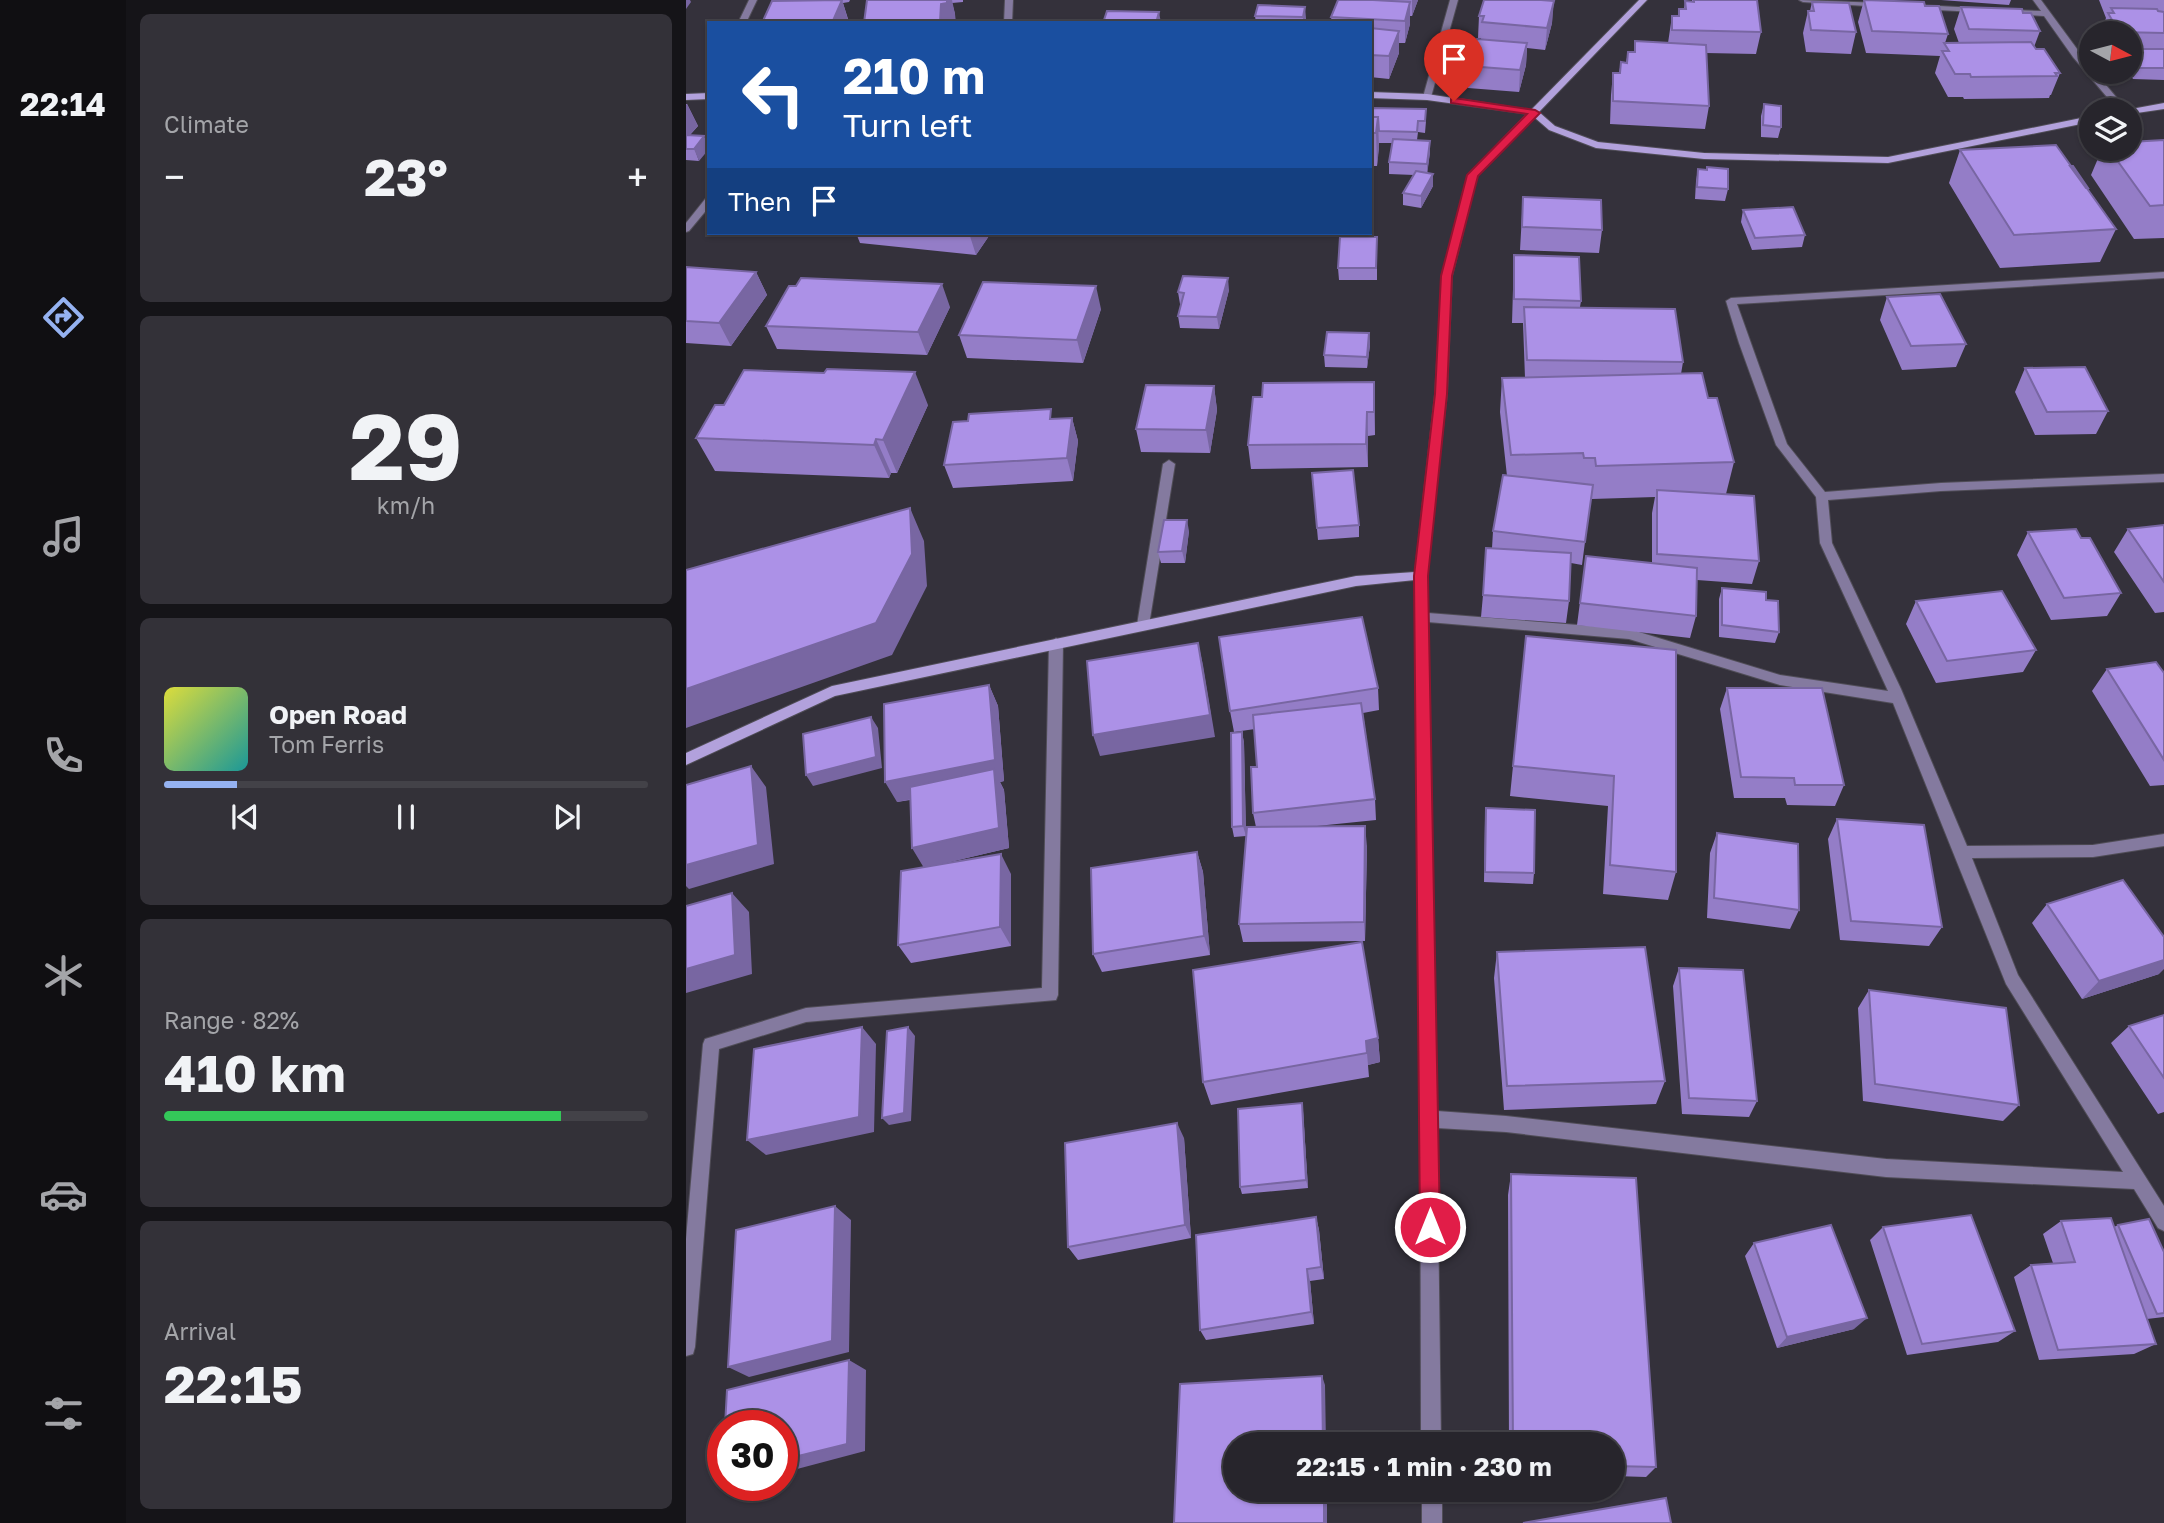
<!DOCTYPE html>
<html lang="en">
<head>
<meta charset="utf-8">
<style>
  :root { --surface:#27252c; --page:#333138; --text:#f1f3f6; --muted:#a4a5a9; --line:#434248; --accent:#95b2f1 }
  body { margin:0; font-family:"Golos Text",sans-serif; background:var(--page); color:var(--text); height:100vh; display:flex; flex-direction:column; font-size:26px; white-space:nowrap }
  * { box-sizing:border-box; margin:0 }
  p { font-size:23px; color:var(--muted) }
  .icon { flex:none; width:38px; height:38px; fill:none; stroke:currentColor; stroke-width:2; stroke-linecap:round; stroke-linejoin:round }
  .map { position:relative; flex:1; overflow:hidden }
  .drawer { display:flex; flex-direction:column; gap:14px; padding:14px; background:#151418; width:560px }
  .drawer>* { flex:none }
  .top-card { position:absolute; left:21px; top:21px; width:665px; height:214px; border-radius:0px; box-shadow:0 2px 5px #0004,0 0 0 2px var(--line); background:#1a4fa0; color:#fff; overflow:hidden }
  .needle { width:46px; rotate:97deg }
  .fabs { position:absolute; left:1393px; top:21px; display:grid; gap:14px }
  .fabs a { display:grid; place-items:center; width:63px; height:63px; border-radius:50%; background:var(--surface); box-shadow:0 2px 5px #0004,0 0 0 2px var(--line); font-size:35px }
  .speed { position:absolute; left:21px; top:1410px; display:flex; gap:14px; font-size:35px; font-weight:700; text-align:center }
  .speed>* { display:grid; place-content:center; width:91px; height:91px; border-radius:50%; background:var(--surface); box-shadow:0 2px 5px #0004,0 0 0 2px var(--line); line-height:1 }
  .speed .limit { border:10px solid #d22; background:#fff; color:#111 }
  .pin { position:absolute; display:grid; place-items:center; width:60px; height:60px; color:#fff; margin:-72px -30px; border-radius:50% 50% 50% 0; rotate:-45deg; box-shadow:0 0 7px #0007 }
  .pin .icon { rotate:45deg }
  .me { position:absolute; width:77px; margin:-38px; rotate:0deg; stroke-linejoin:round; filter:drop-shadow(0 0 5px #0008) }
  .turn { display:flex; align-items:center; gap:24px; height:147px; padding:0 21px; font-size:32px }
  .turn .icon { width:91px; height:91px; stroke-width:2.5 }
  .turn b { display:block; font-size:49px; line-height:60px }
  .then { display:flex; align-items:center; height:66px; padding:0 21px; background:#0003; gap:14px; font-size:26px }
  .big { font-size:52px; font-weight:700; line-height:1.1 }
  .drawer .tile { flex:1; display:flex; flex-direction:column; justify-content:center; gap:10px; min-width:0; padding:0 24px; border-radius:10px; background:var(--page) }
  .drawer .dial { align-items:center; gap:0 }
  .dial b { font-size:91px; line-height:1 }
  .song { display:flex; align-items:center; gap:21px }
  .cover { width:84px; height:84px; border-radius:10px; background:linear-gradient(135deg,hsl(60 70% 55%),hsl(180 70% 35%)) }
  .played { height:7px; border-radius:4px; background:linear-gradient(90deg,var(--accent) 15%,var(--line) 15%) }
  .keys { display:flex; justify-content:space-around; direction:ltr }
  .heat { display:flex; justify-content:space-between; align-items:center; font-size:38px; direction:ltr }
  .charge { height:10px; border-radius:5px; background:linear-gradient(90deg,#34c759 82%,var(--line) 0) }
  .trip { position:absolute; left:537px; top:1432px; width:402px; height:70px; border-radius:35px; background:var(--surface); box-shadow:0 2px 5px #0004,0 0 0 2px var(--line); font-weight:700; line-height:70px; text-align:center }
  main { display:flex; flex:1; min-height:0 }
  .dock { display:flex; flex-direction:column; width:126px; justify-content:space-around; align-items:center; background:#100f12; color:var(--muted) }
  .dock .icon { width:49px; height:49px }
  .dock .on { color:var(--accent) }
  .dock b { font-size:32px; color:var(--text) }
  .map>svg:first-child { display:block }
  .lines { fill:none; stroke-linecap:round; stroke-linejoin:round }
  .street-casing { stroke:#504d57; stroke-width:2 }
  .secondary-casing { stroke:#504d57; stroke-width:2 }
  .street { fill:#847a9f; fill-rule:evenodd }
  .secondary { fill:#b2a1dc; fill-rule:evenodd }
  .wall { fill:#947dc7 }
  .shaded-wall { fill:#7866a2 }
  .building { fill:#ac91e7; stroke:#7866a2; stroke-width:2 }
  .route { fill:#e11d48; stroke:#92132f; stroke-width:2 }
</style>
</head>
<body>
<main>
<nav class="dock">
<b>22:14</b>
<svg class="icon on" aria-label="directions" viewBox="0 0 24 24"><path d="M12 3l9 9-9 9-9-9zM9 14v-3h6M13 9l2 2-2 2"/></svg>
<svg class="icon" aria-label="music" viewBox="0 0 24 24"><path d="M9 18V5l10-2v13"/><circle cx="6" cy="18" r="3"/><circle cx="16" cy="16" r="3"/></svg>
<svg class="icon" aria-label="phone" viewBox="0 0 24 24"><path d="M5 4h4l2 5-3 2q2 4 5 5l2-3 5 2v4C11 20 4 13 5 4z"/></svg>
<svg class="icon" aria-label="climate" viewBox="0 0 24 24"><path d="M12 3v18M4 7l16 10M4 17L20 7"/></svg>
<svg class="icon" aria-label="car" viewBox="0 0 24 24"><path d="M5 17H2v-5l4-1 3-4h7l3 4 3 1v5h-3M9 17h6M6 11h13"/><circle cx="7" cy="17" r="2"/><circle cx="17" cy="17" r="2"/></svg>
<svg class="icon" aria-label="filters" viewBox="0 0 24 24"><path d="M4 7h16M4 17h16"/><circle cx="9" cy="7" r="2"/><circle cx="15" cy="17" r="2"/></svg>
</nav>
<section class="drawer">
<div class="tile"><p>Climate</p>
<div class="heat"><a>−</a><b class="big">23°</b><a>+</a></div>
</div>
<div class="tile dial"><b>29</b><p>km/h</p></div>
<div class="tile">
<div class="song"><i class="cover"></i><div><b>Open Road</b><p>Tom Ferris</p></div></div>
<div class="played"></div>
<div class="keys"><svg class="icon" aria-label="previous" viewBox="0 0 24 24"><path d="M18 5L8 12l10 7zM5 5v14"/></svg><svg class="icon" aria-label="pause" viewBox="0 0 24 24"><path d="M8 5v14M16 5v14"/></svg><svg class="icon" aria-label="next" viewBox="0 0 24 24"><path d="M6 5l10 7-10 7zM19 5v14"/></svg></div>
</div>
<div class="tile"><p>Range · 82%</p><b class="big">410 km</b><div class="charge"></div></div>
<div class="tile"><p>Arrival</p><b class="big">22:15</b></div>
</section>
<div class="map">
<svg width="1478" height="1523" viewBox="0 0 1478 1523">
  <rect width="100%" height="100%" fill="#34313b"/>
  <g class="lines">
    <defs>
      <path id="street" d="M63,0H71L60,23H52Z
        M319,0H327L326,23H318Z
        M764,0H772L745,97L741,100L737,97Z
        M1113,0L1196,3L1200,5L1196,7L1117,2Z
        M1347,0H1355L1405,68V72H1409L1441,110H1432L1387,57L1358,16L1328,14L1324,12L1328,10L1355,11Z
        M1234,5L1291,8L1295,10L1291,12L1231,9L1230,7Z
        M23,197V207L3,231L0,232V223L20,198Z
        M1478,272V278L1051,304L1101,444L1139,492L1255,483L1478,474V482L1255,491L1142,500L1146,543L1215,689L1281,846L1407,845L1478,834V846L1407,857L1286,858L1332,975L1478,1206V1231L1472,1228L1448,1189L1200,1177L820,1132L751,1128L755,1444H735L734,1001L729,617L731,573H739L741,576L742,613L943,629L1094,675L1202,691L1134,543L1130,497L1090,445L1053,343L1040,301L1045,298ZM742,622L943,639L1094,685L1207,703L1320,984L1437,1172L1200,1159L820,1116L751,1111Z
        M483,460L489,464L463,625L457,630L451,625L477,464Z
        M370,638L377,643L372,995L370,1000L120,1022L33,1049L9,1347L7,1354L0,1356V1239L17,1044L19,1039L120,1008L356,988L363,643Z
        M736,1489H756V1523H736Z"/>
      <path id="secondary" d="M953,0H961L853,112L869,126L912,142L1018,153L1202,157L1405,116V122L1202,163L1018,159L910,148L863,130L848,117L791,176L766,276L761,394L739,579L670,586L149,696L0,765V753L146,686L670,576L729,572L749,394L756,276L782,175L841,114L741,100L684,98V92L741,94L845,110Z
        M23,93V99L0,100V94Z
        M1478,103V109L1444,114V110H1440Z"/>
    </defs>
    <use href="#street" class="street-casing"/>
    <use href="#secondary" class="secondary-casing"/>
    <use href="#street" class="street"/>
    <use href="#secondary" class="secondary"/>
  </g>
  <path class="wall" d="M103,0H164L163,2L157,3L163,22Z
    M181,0H277V2L266,3L269,14Z
    M652,0H732L726,16H724V24L719,43H713V53L703,79L684,77V23H646L645,17Z
    M798,0H867L866,23L859,50L841,48L840,65L833,92L782,88V66L795,39V38H792L793,16Z
    M1006,0H1071L1075,32L1070,54L1020,53L1023,106L1019,129L924,124L925,95L927,73H933L935,62L940,63L942,52H948L949,41L982,43L986,16H992L993,9H998L999,1L1006,2Z
    M1178,0L1239,6L1262,34L1259,43H1273L1268,29L1275,7L1337,13L1354,31L1348,47L1374,73L1365,95H1364L1363,98L1278,99L1277,97H1262L1249,73L1254,56L1180,53L1172,22Z
    M1255,0H1325L1323,5Z
    M1413,0H1478V80L1447,79L1443,72L1444,33H1414L1420,18Z
    M1126,2L1170,32L1165,54L1120,52L1117,33L1122,11H1124Z
    M572,5L620,18L619,23H570L569,16Z
    M0,104H1L12,126L4,135L13,161L0,160Z
    M1078,104L1095,127L1092,138L1075,137V116Z
    M684,108L740,121L739,133L732,132L731,140L744,141V152L741,173L747,186L735,208L717,205V193L728,175L703,174V162L706,143H693L691,166H684Z
    M1478,140V238L1448,239L1405,175L1416,149H1444Z
    M1274,150L1384,166L1402,188L1401,189L1430,229L1414,262L1314,268L1263,183Z
    M1021,167L1042,189L1039,201L1009,199L1010,181L1012,169L1021,170Z
    M837,197L916,230L913,253L834,250Z
    M1057,210L1119,235L1116,247L1066,250L1055,222Z
    M170,233H305L290,255L174,243Z
    M691,237V280H653L652,268Z
    M828,255L895,301L894,307L997,362L995,374L1022,398L1048,462L1040,494L1073,561L1066,584L1011,580L1010,616L1004,638L891,625L900,556L966,563V513L969,497L906,499L905,496L896,565L885,563L883,601L880,623L795,617L797,595L806,548L807,531L821,476L814,412L816,378H839L837,323H826Z
    M0,267L70,272L81,295L45,346L0,343Z
    M543,290L533,329L494,328L492,316L495,304H494L492,292Z
    M1201,297L1280,344L1270,367L1216,370L1194,320Z
    M264,307L241,355L91,349L80,326Z
    M415,309L397,363L281,358L273,335Z
    M683,333L684,345L681,368L639,367L638,355Z
    M1339,368L1422,411L1410,434L1349,435L1329,392Z
    M528,386L531,410L524,453L455,452L450,429Z
    M242,405L211,473H205L203,478L29,471L10,438Z
    M689,405V435L682,436V467L565,469L562,445Z
    M386,418L392,441L387,481L267,488L258,465L368,419Z
    M626,473L673,525V537L632,540Z
    M1478,525V612L1469,613L1428,552L1442,529Z
    M503,531L499,563H475L472,552Z
    M1342,532L1395,538L1435,593L1421,616L1365,620L1331,555Z
    M1036,588L1080,600L1093,632L1089,643L1033,637V599Z
    M1230,601L1350,650L1337,672L1250,683L1220,624Z
    M840,636L990,872L982,900L917,894L922,806L824,796Z
    M1421,669L1478,673V785L1464,786L1406,691Z
    M303,685L312,706L318,781L314,782L318,790L323,848L251,865L325,874V946L225,963L212,945L238,867L224,800L211,802Z
    M692,688L693,710L677,713L689,799L690,820L631,826L681,846L679,941L557,942L553,924L570,827L567,813L571,767L569,729L548,732L544,711Z
    M1041,688L1158,785L1149,806L1101,805L1099,798H1048L1034,709Z
    M556,732L558,743L560,836L548,837L546,827Z
    M799,819L848,873L847,884L798,882Z
    M1151,819L1256,927L1243,946L1154,940L1142,839Z
    M1031,833L1113,910L1104,929L1021,918L1024,853Z
    M511,852L517,872L524,955L416,972L407,954Z
    M1361,904L1473,974L1396,999L1346,923Z
    M811,952L979,1081L970,1104L818,1110L808,978Z
    M993,968L1071,1101L1063,1117L996,1114L987,986Z
    M1183,990L1333,1105L1317,1121L1177,1101L1172,1008Z
    M1478,1015V1112L1472,1114L1425,1043L1443,1026Z
    M692,1038L694,1062L682,1065L683,1077L525,1105L517,1082Z
    M617,1111L622,1188L556,1194L554,1187Z
    M498,1138L505,1238L392,1260L382,1247Z
    M825,1174L970,1467L960,1477L928,1476V1444H823L822,1195Z
    M630,1217L633,1230L638,1279L624,1281L628,1324L520,1340L514,1330Z
    M1375,1221L1428,1227L1432,1225L1478,1252V1317L1461,1319L1470,1344L1448,1354L1353,1360L1328,1277L1345,1265L1367,1263L1357,1234Z
    M1197,1227L1329,1331L1312,1342L1221,1355L1184,1240Z
    M1068,1243L1168,1329L1091,1348L1059,1256Z"/>
  <path class="shaded-wall" d="M0,0H4L5,2L0,9Z
    M156,0L163,23H146Z
    M261,0H266L269,14L270,23H254L255,4Z
    M726,0H732L726,16Z
    M868,1L866,23L859,50L861,28Z
    M724,2V24L719,43V21Z
    M619,7L620,18L619,23H617V17Z
    M473,12L475,23H470Z
    M713,31V53L703,79V56Z
    M841,43L840,65L833,92L834,70Z
    M1,104L12,126L0,139V105Z
    M692,117L693,149L691,166L690,133Z
    M18,136L23,146V149L13,161L8,149Z
    M744,141V152L741,176V164Z
    M747,174V186L735,208V196Z
    M283,233H305L290,255Z
    M70,272L81,295L45,346L33,323Z
    M542,278L543,290L533,329L531,317Z
    M256,284L264,307L241,355L232,332Z
    M410,286L415,309L397,363L391,340Z
    M683,333L684,345L681,368V357Z
    M229,372L242,405L211,473L197,440Z
    M688,382L689,405V435L688,412Z
    M528,386L531,410L524,453L520,430Z
    M681,412L682,436V467L680,444Z
    M386,418L392,441L387,481L381,458Z
    M190,439L205,473L203,478L188,445Z
    M224,508L238,541L241,586L206,655L0,728V689Z
    M501,520L503,531L499,563L496,551Z
    M512,643L517,665L529,737L414,756L407,735Z
    M303,685L312,706L318,781L314,782L318,790L323,848L238,868L226,848L309,783L211,802L199,782Z
    M185,717L192,728L196,768L127,786L120,775Z
    M556,732L558,743L560,836L557,826Z
    M65,766L80,787L88,864L3,889L0,886V865Z
    M679,826L681,846L679,941L678,922Z
    M511,852L517,872L524,955L518,936Z
    M315,854L325,874V946L314,927Z
    M46,893L63,912L66,974L0,993V969Z
    M1478,960V969L1473,974L1396,999L1413,981Z
    M176,1027L190,1044L188,1132L80,1155L61,1140Z
    M222,1027L229,1036L225,1121L203,1125L196,1118Z
    M692,1038L694,1062L682,1065L680,1041Z
    M616,1103L617,1111L622,1188L620,1180Z
    M491,1123L498,1138L505,1238L499,1225Z
    M149,1206L165,1220L163,1352L63,1377L42,1367Z
    M630,1217L633,1230L638,1279L635,1267Z
    M621,1269L624,1281L628,1324L625,1312Z
    M1181,1318L1168,1329L1091,1348L1101,1337Z
    M163,1360L180,1370L179,1451L96,1473V1460Z
    M636,1376L639,1385L640,1444H637Z
    M638,1489H641V1523H638Z"/>
  <path class="building" d="M156,0L146,23H76L86,1Z
    M181,0H261V3L255,4L254,22H263V23H178Z
    M652,0H687L724,2L719,21L645,17Z
    M798,0H855L868,1L861,28L796,22L798,16H793Z
    M1008,0H1071L1075,32L986,30V16H993V9H1000L999,1L1008,2Z
    M1178,0L1238,2L1239,6H1253L1262,34L1186,31Z
    M1126,2L1163,3L1170,32L1125,30L1122,11H1128Z
    M572,5L619,7L617,17L569,16Z
    M1275,7L1336,9L1337,13H1345L1354,31L1283,29Z
    M1425,8L1471,9L1472,11L1478,12V33L1433,32L1422,13H1428Z
    M421,11L473,12L470,23H417Z
    M684,28L713,31L703,56L684,55Z
    M791,39L841,43L834,70L782,66Z
    M949,41L1020,45L1023,106L927,101V73H934L935,62L941,63L942,52H949Z
    M1345,42L1350,49H1358L1374,73H1369L1371,76L1285,77L1284,74H1269L1256,51H1263L1258,43Z
    M1444,49H1478V68H1452L1444,54Z
    M1078,104L1095,106V127L1077,125Z
    M684,108L740,109L739,121H732L731,132L693,131L692,117H684Z
    M684,117H692L690,133H684Z
    M0,135L18,136L8,149H0Z
    M707,139L744,141L741,164L703,162Z
    M1478,140V205L1464,206L1423,149H1444V142Z
    M1370,145L1430,229L1328,235L1274,150Z
    M1384,166H1387L1402,188H1400Z
    M1021,167L1042,169V189L1011,187L1012,169L1021,170Z
    M730,171L747,174L735,196L717,193Z
    M837,197L915,200L916,230L836,227Z
    M1107,207L1119,235L1069,238L1057,210Z
    M654,237H691L690,268H652Z
    M828,255L893,257L895,301L828,299Z
    M0,267L70,272L33,323L0,321Z
    M497,276L542,278L531,317L492,316L498,293L492,292Z
    M115,278L256,284L232,332L80,326L103,286H110Z
    M297,282L410,286L391,340L273,335Z
    M1254,294L1280,344L1225,346L1201,297Z
    M838,307L989,309L997,362L841,360Z
    M641,332L683,333L681,357L638,355Z
    M1399,367L1422,411L1361,412L1339,368Z
    M141,369L229,372L197,440L190,439L188,445L10,438L29,405H38L58,370L138,373Z
    M1016,373L1022,398H1031L1048,462L910,466L909,458H898L897,453L825,455L816,378Z
    M688,382V412H681L680,444L562,445L567,397H576L577,383Z
    M460,385L528,386L520,430L450,429Z
    M365,409L364,419L386,418L381,458L258,465L267,422L282,421L283,414Z
    M667,470L673,525L631,528L626,473Z
    M817,475L907,485L899,542L807,531Z
    M971,490L1068,496L1073,561L971,554Z
    M224,508L226,554L190,623L0,689V570Z
    M478,520H501L496,551L472,552Z
    M1478,525V582L1442,529Z
    M1390,529L1395,538H1404L1435,593L1378,598L1342,532Z
    M800,548L885,553L883,601L797,595Z
    M900,556L1011,568L1010,616L894,603Z
    M1036,588L1080,592V600L1092,601L1093,632L1036,625Z
    M1316,591L1350,650L1261,661L1230,601Z
    M676,617L692,688L544,711L533,637Z
    M840,636L990,650V872L924,865L928,776L827,766Z
    M512,643L524,715L407,735L401,661Z
    M1470,662L1478,673V760L1421,669Z
    M303,685L309,760L199,782L198,704Z
    M1041,688H1136L1158,785H1109L1108,778L1055,777Z
    M675,703L689,799L567,813L565,767H571L567,715Z
    M185,717L190,757L120,775L117,734Z
    M556,732L557,826L546,827L545,733Z
    M65,766L72,845L0,865V785Z
    M308,769L313,828L226,848L224,787Z
    M800,808L849,810L848,873L799,872Z
    M1151,819L1238,825L1256,927L1165,921Z
    M679,826L678,922L553,924L561,827Z
    M1031,833L1112,844L1113,910L1028,898Z
    M511,852L518,936L407,954L405,868Z
    M315,854L314,927L212,945L215,871Z
    M1437,880L1478,937V960L1413,981L1361,904Z
    M46,893L49,955L0,969V906Z
    M676,942L692,1038L680,1041L681,1053L517,1082L507,970Z
    M959,947L979,1081L821,1086L811,952Z
    M993,968L1057,970L1071,1101L1003,1098Z
    M1183,990L1320,1008L1333,1105L1189,1084Z
    M1478,1015V1078L1443,1026Z
    M176,1027L173,1117L61,1140L68,1049Z
    M222,1027L218,1113L196,1118L201,1031Z
    M616,1103L620,1180L554,1187L552,1109Z
    M491,1123L499,1225L382,1247L379,1143Z
    M825,1174L950,1178L970,1467L928,1466V1444H827Z
    M149,1206L146,1341L42,1367L50,1230Z
    M1285,1215L1329,1331L1236,1344L1197,1227Z
    M630,1217L635,1267L621,1269L625,1312L514,1330L510,1235Z
    M1425,1218L1470,1344L1372,1350L1345,1265L1389,1262L1375,1221Z
    M1463,1219L1478,1252V1313L1471,1314L1432,1225Z
    M1145,1225L1181,1318L1101,1337L1068,1243Z
    M163,1360L161,1444L96,1460V1426H39L41,1390Z
    M636,1376L637,1444H550V1489H638V1523H488L494,1384Z
    M980,1498L985,1523H837Z"/>
  <path class="route" d="M768,98L849,110L854,113L792,176L766,276L761,394L742,576L754,1227L751,1234L744,1237L737,1234L734,1227L728,576L749,394L755,276L781,175L841,114L765,103V99Z"/>
</svg>
<div class="fabs">
<a><svg class="needle" viewBox="-14 -14 28 28"><path d="M0-13l5 13h-10z" fill="#e53935"/><path d="M0 13l5-13h-10z" fill="#a4a5a9"/></svg></a>
<a><svg class="icon" aria-label="layers" viewBox="0 0 24 24"><path d="M12 4l9 5-9 5-9-5zM3 14l9 5 9-5"/></svg></a>
</div>
<div class="speed"><div class="limit">30</div></div>
<div class="pin" style="left:768px;top:101px;background:#d93025"><svg class="icon" aria-label="arrive" viewBox="0 0 24 24"><path d="M6 21V4h12l-3 4 3 4H6"/></svg></div>
<svg class="me" style="left:744px;top:1227px" viewBox="-20 -20 40 40"><circle r="17" fill="#e11d48" stroke="#fff" stroke-width="3"/><path d="M0-11L8 9 0 5-8 9z" fill="#fff"/></svg>
<div class="trip">22:15 · 1 min · 230 m</div>
<div class="top-card">
<div class="turn"><svg class="icon" aria-label="left" viewBox="0 0 24 24"><path d="M17 20v-9H6M10 6l-5 5 5 5"/></svg><div><b>210 m</b>Turn left</div></div>
<div class="then">Then<svg class="icon" aria-label="arrive" viewBox="0 0 24 24"><path d="M6 21V4h12l-3 4 3 4H6"/></svg></div>
</div>
</div>
</main>
</body>
</html>
